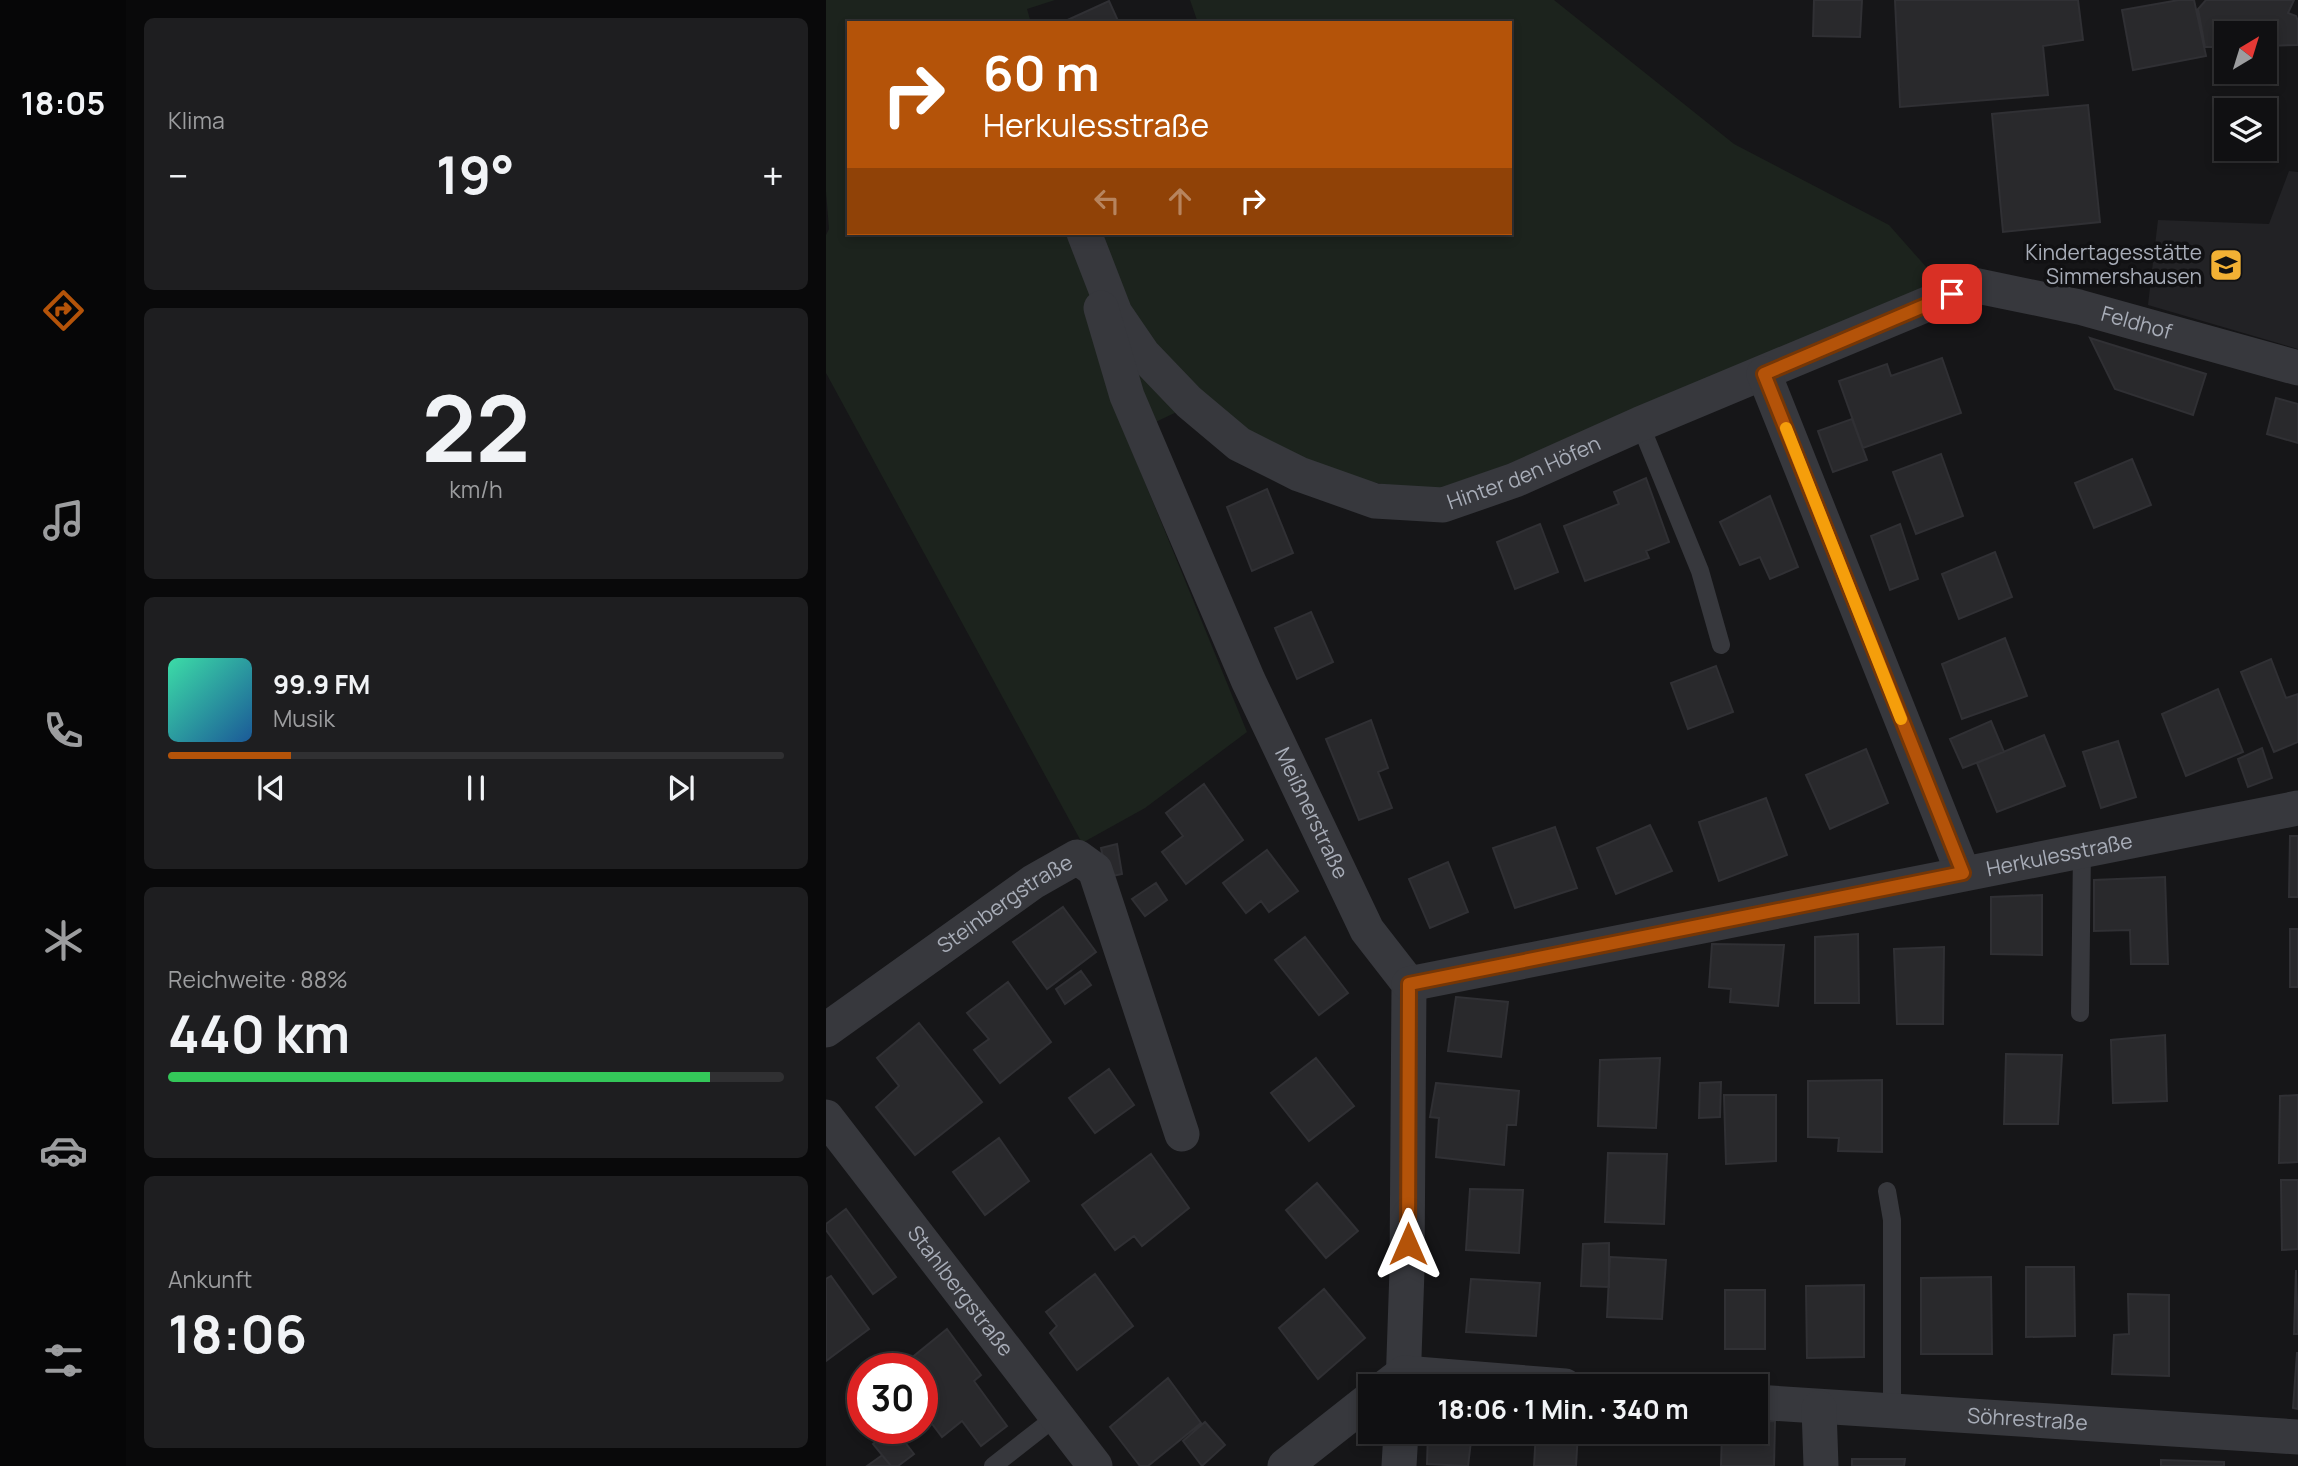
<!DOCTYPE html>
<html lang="de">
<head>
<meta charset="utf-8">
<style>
  :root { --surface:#101012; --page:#1e1e20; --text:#f1f3f6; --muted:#9c9d9f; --line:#303032; --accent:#b45309 }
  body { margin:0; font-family:Manrope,sans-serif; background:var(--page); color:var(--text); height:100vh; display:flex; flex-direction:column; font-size:26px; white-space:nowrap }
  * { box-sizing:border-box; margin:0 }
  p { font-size:23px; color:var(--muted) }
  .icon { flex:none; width:38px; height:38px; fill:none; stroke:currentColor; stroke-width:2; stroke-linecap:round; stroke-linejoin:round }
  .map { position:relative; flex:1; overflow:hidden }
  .side { display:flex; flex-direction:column; gap:18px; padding:18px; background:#09090a; width:700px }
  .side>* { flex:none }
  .hud { position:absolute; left:21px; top:21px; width:665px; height:214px; border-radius:0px; box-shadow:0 4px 10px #0003,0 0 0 2px var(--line); background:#b45309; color:#fff; overflow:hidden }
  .needle { width:46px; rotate:38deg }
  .tools { position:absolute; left:1388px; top:21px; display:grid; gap:14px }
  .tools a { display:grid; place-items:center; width:63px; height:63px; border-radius:0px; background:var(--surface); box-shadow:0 4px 10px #0003,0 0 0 2px var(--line); font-size:35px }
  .speed { position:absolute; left:21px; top:1353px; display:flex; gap:14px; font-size:35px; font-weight:700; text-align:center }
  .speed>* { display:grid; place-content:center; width:91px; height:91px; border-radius:50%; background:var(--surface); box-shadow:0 4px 10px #0003,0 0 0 2px var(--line); line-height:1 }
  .speed .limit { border:10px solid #d22; background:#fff; color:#111 }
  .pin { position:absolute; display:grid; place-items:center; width:60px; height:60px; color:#fff; margin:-30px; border-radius:14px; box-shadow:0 4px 10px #0006 }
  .me { position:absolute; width:77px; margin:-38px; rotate:0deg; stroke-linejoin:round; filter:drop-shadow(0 0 5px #0008) }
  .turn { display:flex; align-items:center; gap:24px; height:147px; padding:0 21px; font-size:32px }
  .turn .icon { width:91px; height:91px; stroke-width:2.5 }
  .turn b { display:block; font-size:49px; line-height:60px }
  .lanes { display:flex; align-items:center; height:66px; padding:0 21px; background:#0003; justify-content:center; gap:35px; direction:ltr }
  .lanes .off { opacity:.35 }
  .big { font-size:52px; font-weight:700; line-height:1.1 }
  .side .tile { flex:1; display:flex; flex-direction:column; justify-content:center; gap:10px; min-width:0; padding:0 24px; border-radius:10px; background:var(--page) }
  .side .dial { align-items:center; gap:0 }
  .dial b { font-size:91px; line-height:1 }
  .song { display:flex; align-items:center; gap:21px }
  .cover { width:84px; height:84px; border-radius:10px; background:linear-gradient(135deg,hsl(160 70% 55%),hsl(210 70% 35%)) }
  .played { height:7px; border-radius:4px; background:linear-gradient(90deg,var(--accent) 20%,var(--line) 20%) }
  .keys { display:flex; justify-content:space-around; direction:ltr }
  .heat { display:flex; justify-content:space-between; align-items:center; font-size:38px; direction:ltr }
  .charge { height:10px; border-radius:5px; background:linear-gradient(90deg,#34c759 88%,var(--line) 0) }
  .trip { position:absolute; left:532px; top:1374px; width:410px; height:70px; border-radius:0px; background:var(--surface); box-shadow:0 4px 10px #0003,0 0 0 2px var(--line); font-weight:700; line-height:70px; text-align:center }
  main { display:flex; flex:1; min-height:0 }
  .tabs { display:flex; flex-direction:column; width:126px; justify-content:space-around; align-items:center; background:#060607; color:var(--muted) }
  .tabs .icon { width:49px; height:49px }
  .tabs .selected { color:var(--accent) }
  .tabs b { font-size:32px; color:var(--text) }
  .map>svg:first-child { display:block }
  .built { fill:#222225 }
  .green { fill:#1c231d }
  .building { fill:#29292c; stroke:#303034; stroke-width:2 }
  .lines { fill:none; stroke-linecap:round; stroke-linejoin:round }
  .lane { stroke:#37383d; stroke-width:18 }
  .street { stroke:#37383d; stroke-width:35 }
  .route-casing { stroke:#753606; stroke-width:18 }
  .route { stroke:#b45309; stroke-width:12 }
  .slow { stroke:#f59e0b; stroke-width:12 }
  .labels { text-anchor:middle; stroke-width:7; stroke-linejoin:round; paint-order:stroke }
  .poi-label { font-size:21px; fill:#a8adb8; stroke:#111113; text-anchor:end }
  .street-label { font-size:21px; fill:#a8adb8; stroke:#111113 }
</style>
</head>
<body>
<main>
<nav class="tabs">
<b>18:05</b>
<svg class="icon selected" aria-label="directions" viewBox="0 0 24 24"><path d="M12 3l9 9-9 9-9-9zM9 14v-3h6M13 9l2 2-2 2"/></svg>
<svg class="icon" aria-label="music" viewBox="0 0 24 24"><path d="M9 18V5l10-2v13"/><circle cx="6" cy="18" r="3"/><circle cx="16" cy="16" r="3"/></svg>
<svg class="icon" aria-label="phone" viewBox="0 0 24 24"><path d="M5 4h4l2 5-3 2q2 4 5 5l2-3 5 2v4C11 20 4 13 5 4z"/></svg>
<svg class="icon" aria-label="climate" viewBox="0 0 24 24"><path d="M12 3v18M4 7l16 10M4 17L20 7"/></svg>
<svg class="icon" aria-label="car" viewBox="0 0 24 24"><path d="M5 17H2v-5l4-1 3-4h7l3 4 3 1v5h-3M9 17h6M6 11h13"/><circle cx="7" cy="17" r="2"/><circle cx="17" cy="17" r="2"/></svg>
<svg class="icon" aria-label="filters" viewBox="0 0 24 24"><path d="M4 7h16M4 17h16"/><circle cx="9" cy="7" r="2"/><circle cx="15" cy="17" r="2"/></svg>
</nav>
<section class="side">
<div class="tile"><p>Klima</p>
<div class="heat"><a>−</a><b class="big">19°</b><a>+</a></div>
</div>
<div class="tile dial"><b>22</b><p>km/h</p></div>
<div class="tile">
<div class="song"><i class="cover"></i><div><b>99.9 FM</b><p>Musik</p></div></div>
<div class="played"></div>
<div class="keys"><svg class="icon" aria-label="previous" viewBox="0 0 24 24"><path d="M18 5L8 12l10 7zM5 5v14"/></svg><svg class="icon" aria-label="pause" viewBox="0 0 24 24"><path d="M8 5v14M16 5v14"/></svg><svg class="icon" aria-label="next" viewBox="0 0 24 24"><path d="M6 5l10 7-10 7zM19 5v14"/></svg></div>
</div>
<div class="tile"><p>Reichweite · 88%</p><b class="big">440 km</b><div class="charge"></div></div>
<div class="tile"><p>Ankunft</p><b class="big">18:06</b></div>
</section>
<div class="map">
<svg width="1472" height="1466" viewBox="0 0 1472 1466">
  <rect width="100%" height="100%" fill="#161618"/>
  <path class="built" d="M1463,171L1472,172V349L1322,305L1332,220L1443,224Z"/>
  <path class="green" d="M0,0H229L201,9L205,23H23V233H684V23H372L364,0H728L908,144L1063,225L1124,294L922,374L605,493L518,477L427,447L374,401L300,436L421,732L319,808L256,843L0,373V235L3,229L0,192Z"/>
  <path class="building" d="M988,0H1036L1034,37L987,36Z
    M1069,0H1252L1257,40L1217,46L1222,95L1074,107Z
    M1353,0H1368L1380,56L1307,70L1296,10Z
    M1380,0H1468L1462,13L1470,16L1472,21V45L1438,46V33H1400V47H1379L1372,9Z
    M283,1L293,23H235Z
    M1262,105L1274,222L1177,232L1166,114Z
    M1264,338L1380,374L1367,415L1289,389Z
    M1116,358L1135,413L1037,448L1013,381L1061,364L1065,376Z
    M1450,398L1472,404V443L1441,434Z
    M1026,419L1041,460L1007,472L992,431Z
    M1115,454L1137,516L1090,534L1067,472Z
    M1306,459L1325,505L1268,528L1249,483Z
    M820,478L843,542L820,551L823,558L759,581L738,526L793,504L788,492Z
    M441,489L467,553L426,571L401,507Z
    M944,496L972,567L944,579L934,557L914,565L894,522Z
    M714,524L732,572L689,589L671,542Z
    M1074,524L1092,579L1064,590L1045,536Z
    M1169,552L1186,597L1133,619L1116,574Z
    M485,612L507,662L471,679L449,628Z
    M1179,638L1201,696L1136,719L1116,664Z
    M1445,659L1460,698L1472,694V742L1448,752L1415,672Z
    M890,666L907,712L862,729L845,683Z
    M1392,689L1417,752L1360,776L1336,714Z
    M545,720L562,768L552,772L566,808L533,820L500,739Z
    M1165,721L1178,752L1137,768L1124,739Z
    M1218,735L1239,786L1171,812L1151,763Z
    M1292,741L1310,797L1275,808L1257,752Z
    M1436,748L1446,778L1422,787L1412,759Z
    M1040,749L1062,803L1004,829L980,775Z
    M378,784L417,840L360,884L336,852L357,836L340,813Z
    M940,798L961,855L893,881L873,822Z
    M824,825L846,871L790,894L771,848Z
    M729,827L751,888L689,908L667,848Z
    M1464,836H1472V897H1463Z
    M291,844L296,874L281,877L275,848Z
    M441,850L472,891L443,912L435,901L420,913L397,883Z
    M622,862L642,912L604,928L583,879Z
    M1339,877L1342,964H1305L1304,930L1268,931V880Z
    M330,883L341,900L319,916L306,899Z
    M1216,895V955L1165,954V897Z
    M237,907L270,952L221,989L187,942Z
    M1464,929H1472V987H1464Z
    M1032,934L1033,1003H989V937Z
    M479,937L522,993L493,1015L449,960Z
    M886,944L958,945L952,1006L904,1002L905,989L883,987Z
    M1118,947L1117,1024H1071L1068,949Z
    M255,971L265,985L239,1004L230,989Z
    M182,982L225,1042L174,1083L148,1050L163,1039L141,1013Z
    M630,997L682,1002L675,1057L622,1051Z
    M93,1023L156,1102L89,1155L50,1107L73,1086L51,1058Z
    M1339,1035L1341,1101L1287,1103L1285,1040Z
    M1180,1054L1236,1055L1232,1124H1178Z
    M490,1058L528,1106L483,1141L445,1093Z
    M834,1058L830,1128L772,1126L774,1060Z
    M283,1069L308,1105L269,1133L243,1098Z
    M1056,1080V1152L1012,1151L1013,1138L982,1137V1081Z
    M895,1082L894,1117L873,1118L874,1083Z
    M610,1083L693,1091L690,1125H681L678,1165L610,1157L613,1118L604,1117Z
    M898,1095H950V1161L900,1164Z
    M1472,1095V1162L1453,1163L1454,1096Z
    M173,1138L203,1181L159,1215L127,1172Z
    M782,1153L841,1154L838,1224L779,1222Z
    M325,1154L363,1208L316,1246L308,1236L289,1250L256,1205Z
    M1455,1180H1472V1249L1456,1250Z
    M491,1183L532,1231L500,1258L460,1210Z
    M644,1189L697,1190L693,1253L640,1250Z
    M20,1209L70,1277L47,1294L0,1230V1224Z
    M783,1243V1287L755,1286L757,1244Z
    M784,1257L840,1260L836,1319L781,1317Z
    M1200,1267H1248L1249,1336L1200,1337Z
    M1470,1270L1472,1334H1468Z
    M269,1274L307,1326L251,1370L224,1333L231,1326L220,1312Z
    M5,1276L43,1329L0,1361V1279Z
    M1165,1277L1166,1354H1095V1278Z
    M645,1279L714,1283L710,1336L640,1332Z
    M1038,1285V1357L981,1358L980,1286Z
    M498,1289L539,1338L492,1379L453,1328Z
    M899,1290H939V1349H899Z
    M1302,1294L1343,1295V1376L1286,1374L1288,1335L1303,1334Z
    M121,1329L155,1375L148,1381L181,1426L155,1446L136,1421L116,1437L100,1416L96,1420V1368H73Z
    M1471,1353H1472V1409L1467,1408Z
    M342,1378L375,1423L322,1466H314L284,1427Z
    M949,1421L948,1466H895L896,1432H929V1422Z
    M379,1422L399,1445L376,1466L357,1441Z
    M68,1428L88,1454L72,1466H65L47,1444Z
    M602,1432L646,1433L642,1466L601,1464Z
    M710,1432H752L750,1466H708Z
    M56,1455L65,1466H41L55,1456Z
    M1026,1459H1079L1078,1466H1026Z
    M1335,1460L1398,1462V1466H1335Z"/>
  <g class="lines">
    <path class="lane" d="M814,424L874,571L895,645
      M1254,1013L1256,850
      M1061,1191L1066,1220V1411
      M167,1466L231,1416"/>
    <g class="street">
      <path id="s1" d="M258,233L289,313L317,354L363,402L413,444L473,474L549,501L617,505L689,480L814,424L1147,285L1253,307L1472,368"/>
      <path id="s2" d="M275,308L301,396L422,680L541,930L583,984L581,1270L577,1386"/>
      <path d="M938,374L1137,873"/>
      <path id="s3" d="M583,984L1472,808"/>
      <path id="s4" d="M0,1030L207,882L251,857L269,870L356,1134"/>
      <path id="s5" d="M0,1117L269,1466"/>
      <path d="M561,1386L578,1373L739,1386"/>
      <path id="s6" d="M929,1402L1472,1437"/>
      <path d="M993,1408L995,1466"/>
      <path d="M459,1466L544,1399"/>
      <path d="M573,1466L575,1432"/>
    </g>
  </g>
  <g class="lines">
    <defs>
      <path id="route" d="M582,1244L583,984L1137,873L938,374L1126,294"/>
    </defs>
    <use href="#route" class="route-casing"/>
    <use href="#route" class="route"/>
    <path class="slow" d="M960,428L1075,719"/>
  </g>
  <defs>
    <symbol id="school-square" viewBox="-11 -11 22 22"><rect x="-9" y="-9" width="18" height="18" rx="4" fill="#f2b134" stroke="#111113"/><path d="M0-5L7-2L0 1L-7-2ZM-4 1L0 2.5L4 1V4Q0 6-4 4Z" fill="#111"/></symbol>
  </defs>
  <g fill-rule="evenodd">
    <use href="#school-square" x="1381" y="246" width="38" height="38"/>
  </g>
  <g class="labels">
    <g class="poi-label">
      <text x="1376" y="260">Kindertagesstätte<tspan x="1376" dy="24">Simmershausen</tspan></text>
    </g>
    <g class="street-label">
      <text dy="7" stroke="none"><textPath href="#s1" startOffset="1225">Feldhof</textPath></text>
      <text dy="7" stroke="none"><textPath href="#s1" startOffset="570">Hinter den Höfen</textPath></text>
      <text dy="7" stroke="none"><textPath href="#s2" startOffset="548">Meißnerstraße</textPath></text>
      <text dy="7" stroke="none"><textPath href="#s3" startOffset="663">Herkulesstraße</textPath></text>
      <text dy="7" stroke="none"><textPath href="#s4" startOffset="219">Steinbergstraße</textPath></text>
      <text dy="7" stroke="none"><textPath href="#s5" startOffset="220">Stahlbergstraße</textPath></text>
      <text dy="7" stroke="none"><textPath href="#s6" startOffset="273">Söhrestraße</textPath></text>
    </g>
  </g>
</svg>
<div class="tools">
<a><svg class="needle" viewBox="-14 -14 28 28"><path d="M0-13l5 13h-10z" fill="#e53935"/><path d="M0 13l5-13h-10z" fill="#9c9d9f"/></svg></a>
<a><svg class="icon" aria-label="layers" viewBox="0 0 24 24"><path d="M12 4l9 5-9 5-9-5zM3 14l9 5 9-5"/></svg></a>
</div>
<div class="speed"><div class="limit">30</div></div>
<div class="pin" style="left:1126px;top:294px;background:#d93025"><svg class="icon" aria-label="arrive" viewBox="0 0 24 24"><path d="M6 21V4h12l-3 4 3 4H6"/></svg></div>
<svg class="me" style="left:582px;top:1244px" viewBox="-20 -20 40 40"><path d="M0-17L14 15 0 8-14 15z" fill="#b45309" stroke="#fff" stroke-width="4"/></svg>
<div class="trip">18:06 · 1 Min. · 340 m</div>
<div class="hud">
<div class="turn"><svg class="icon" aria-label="right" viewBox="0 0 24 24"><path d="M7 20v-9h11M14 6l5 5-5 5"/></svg><div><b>60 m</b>Herkulesstraße</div></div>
<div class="lanes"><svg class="icon off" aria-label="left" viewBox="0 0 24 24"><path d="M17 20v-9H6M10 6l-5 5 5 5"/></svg><svg class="icon off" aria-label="ahead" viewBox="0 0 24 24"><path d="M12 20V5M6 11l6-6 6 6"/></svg><svg class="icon" aria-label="right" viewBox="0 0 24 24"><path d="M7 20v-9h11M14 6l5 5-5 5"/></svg></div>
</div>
</div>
</main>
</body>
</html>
